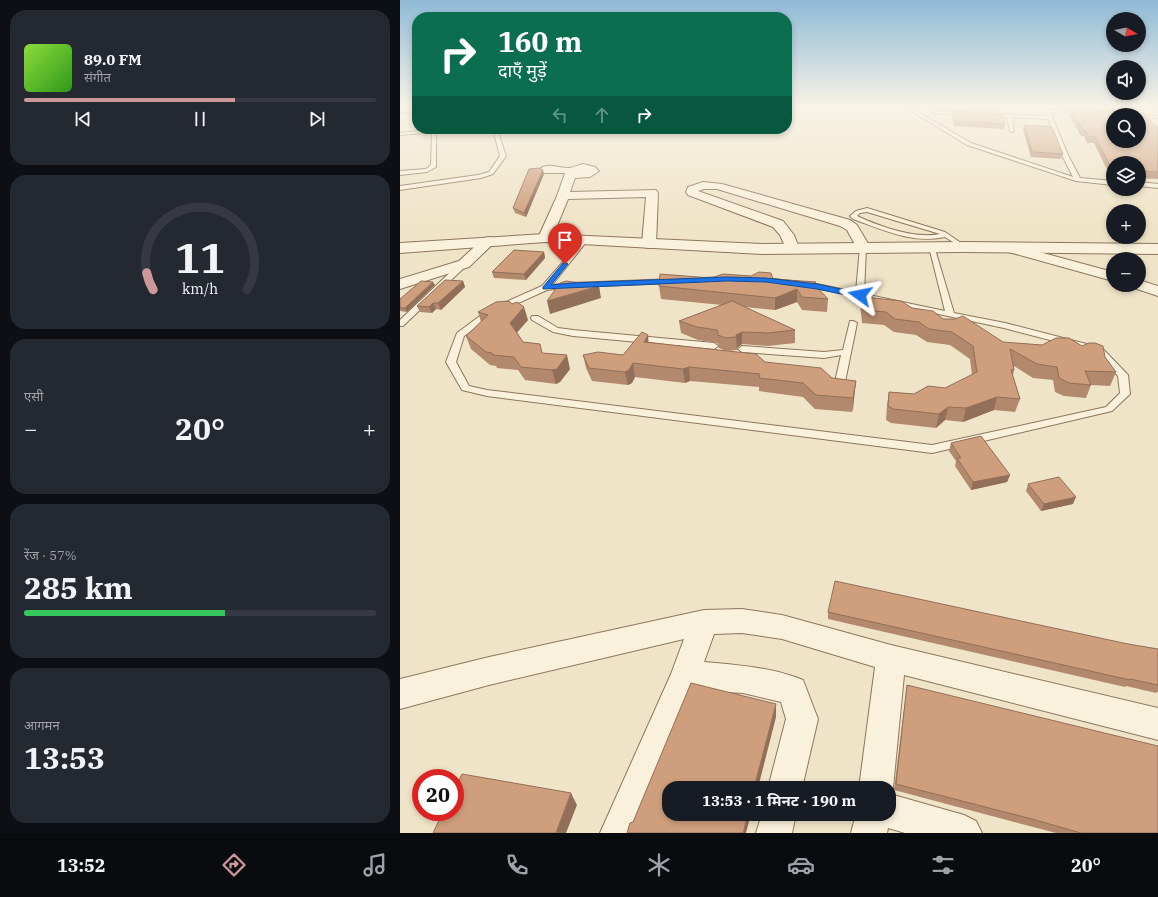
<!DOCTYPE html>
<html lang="hi">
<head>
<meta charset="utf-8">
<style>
  :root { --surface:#171b24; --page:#242831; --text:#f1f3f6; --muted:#9ea1a6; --line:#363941; --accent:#cc999b }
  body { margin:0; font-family:"IBM Plex Serif","Noto Sans Devanagari",serif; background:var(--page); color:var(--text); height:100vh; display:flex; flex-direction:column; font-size:15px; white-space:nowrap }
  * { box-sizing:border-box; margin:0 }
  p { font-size:13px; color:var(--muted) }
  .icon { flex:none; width:22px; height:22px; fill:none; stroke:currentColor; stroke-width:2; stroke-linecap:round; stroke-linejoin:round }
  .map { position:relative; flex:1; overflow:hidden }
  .details { display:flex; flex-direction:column; gap:10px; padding:10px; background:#0d0f14; width:400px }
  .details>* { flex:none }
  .top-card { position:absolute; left:12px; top:12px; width:380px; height:122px; border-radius:16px; box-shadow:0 2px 6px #0003; background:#0b6e4f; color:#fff; overflow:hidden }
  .needle { width:26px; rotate:99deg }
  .fabs { position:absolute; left:706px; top:12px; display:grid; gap:8px }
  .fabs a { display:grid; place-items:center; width:40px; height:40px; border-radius:50%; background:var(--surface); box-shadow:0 2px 6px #0003; font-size:20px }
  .speed { position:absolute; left:12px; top:769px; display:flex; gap:8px; font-size:20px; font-weight:700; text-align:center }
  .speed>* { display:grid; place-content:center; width:52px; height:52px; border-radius:50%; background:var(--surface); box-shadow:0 2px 6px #0003; line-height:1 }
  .speed .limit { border:6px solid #d22; background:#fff; color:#111 }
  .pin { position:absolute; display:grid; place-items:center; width:34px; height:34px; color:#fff; margin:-41px -17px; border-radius:50% 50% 50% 0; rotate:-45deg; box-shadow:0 0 4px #0007 }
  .pin .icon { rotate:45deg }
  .me { position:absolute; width:44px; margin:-22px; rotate:282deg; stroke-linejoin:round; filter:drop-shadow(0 0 3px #0008) }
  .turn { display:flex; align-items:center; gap:14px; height:84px; padding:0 20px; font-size:18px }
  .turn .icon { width:52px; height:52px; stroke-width:2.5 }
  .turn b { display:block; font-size:28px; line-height:34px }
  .lanes { display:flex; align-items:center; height:38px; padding:0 20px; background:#0003; justify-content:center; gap:20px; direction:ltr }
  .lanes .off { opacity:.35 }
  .big { font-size:30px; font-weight:700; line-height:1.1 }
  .details .widget { flex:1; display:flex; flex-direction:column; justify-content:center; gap:6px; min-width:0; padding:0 14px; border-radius:16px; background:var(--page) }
  .details .dial { align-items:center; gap:0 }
  .dial svg { height:104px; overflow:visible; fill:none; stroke:var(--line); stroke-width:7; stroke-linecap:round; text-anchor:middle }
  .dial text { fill:var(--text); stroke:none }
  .song { display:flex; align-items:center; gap:12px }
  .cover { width:48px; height:48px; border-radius:6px; background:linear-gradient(135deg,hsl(90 70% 55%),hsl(110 70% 35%)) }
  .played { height:4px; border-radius:2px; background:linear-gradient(90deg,var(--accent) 60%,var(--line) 60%) }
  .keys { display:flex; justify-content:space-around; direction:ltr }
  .heat { display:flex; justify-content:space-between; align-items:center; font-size:22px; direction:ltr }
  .charge { height:6px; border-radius:3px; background:linear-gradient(90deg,#34c759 57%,var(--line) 0) }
  .trip { position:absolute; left:262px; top:781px; width:234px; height:40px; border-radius:16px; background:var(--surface); box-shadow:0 2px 6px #0003; font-weight:700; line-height:40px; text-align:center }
  .dock { display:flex; height:64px; justify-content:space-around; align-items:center; background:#090b0e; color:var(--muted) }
  .dock .icon { width:28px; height:28px }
  .dock .active { color:var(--accent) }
  .dock b { font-size:18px; color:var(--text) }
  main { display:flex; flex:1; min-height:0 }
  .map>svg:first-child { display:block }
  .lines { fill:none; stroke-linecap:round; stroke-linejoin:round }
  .service-casing { stroke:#8d765c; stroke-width:2 }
  .minor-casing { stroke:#8d765c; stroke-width:2 }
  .tertiary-casing { stroke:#8d765c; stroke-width:2 }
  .service { fill:#faf1dc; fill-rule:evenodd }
  .minor { fill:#faf1dc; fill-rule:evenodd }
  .tertiary { fill:#faf1dc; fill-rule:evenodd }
  .wall { fill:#b2896c }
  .shaded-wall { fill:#916f58 }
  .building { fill:#cf9f7d; stroke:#916f58; fill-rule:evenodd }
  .route { fill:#1a73e8; stroke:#114b97 }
</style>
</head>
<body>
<main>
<section class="details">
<div class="widget">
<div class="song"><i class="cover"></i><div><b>89.0 FM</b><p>संगीत</p></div></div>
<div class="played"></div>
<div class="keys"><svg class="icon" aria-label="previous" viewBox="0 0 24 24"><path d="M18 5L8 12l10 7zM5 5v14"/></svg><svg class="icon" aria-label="pause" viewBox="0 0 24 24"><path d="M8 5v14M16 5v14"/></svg><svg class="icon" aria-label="next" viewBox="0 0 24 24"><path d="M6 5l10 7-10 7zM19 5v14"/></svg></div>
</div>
<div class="widget dial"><svg viewBox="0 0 100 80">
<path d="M14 69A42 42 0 1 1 86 69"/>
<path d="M14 69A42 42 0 0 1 9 56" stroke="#cc999b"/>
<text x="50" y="56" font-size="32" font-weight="700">11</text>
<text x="50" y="72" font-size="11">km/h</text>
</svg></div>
<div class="widget"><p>एसी</p>
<div class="heat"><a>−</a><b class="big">20°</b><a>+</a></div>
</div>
<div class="widget"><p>रेंज · 57%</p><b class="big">285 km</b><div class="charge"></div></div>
<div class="widget"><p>आगमन</p><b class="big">13:53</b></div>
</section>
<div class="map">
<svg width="758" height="833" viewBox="0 0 758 833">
  <rect width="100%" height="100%" fill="#f0e4c8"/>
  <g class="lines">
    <defs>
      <path id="service" d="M503,106H508L571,143L673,177L662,155L648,119L612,117L614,131L612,132L610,131L607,117L587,115L589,114L647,116L643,106H647L649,110L684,112L682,114L650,112L668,155L680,178L713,181V185L676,181L567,145Z
        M17,109V111L0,113V111Z
        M534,111L565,113L567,114L565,115L532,113Z
        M738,115H739L758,116V118L739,117V115Z
        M37,129H54L36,132V167L27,172L0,175V171L26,169L31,165L32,132L0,135V133Z
        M93,129H97L106,156L93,174L81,178L0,190V186L78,175L89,172L100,156Z
        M739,182L758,184V188L739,186Z
        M467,208L545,232L567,247L562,248L545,237C511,244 484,230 453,219L450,216L456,211ZM467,212L540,234C514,239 481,227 457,216L460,213Z
        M182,240L187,241L152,285L171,283L327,277L366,278L417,284L456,292L460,247L463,245L466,247L464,294L545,311L529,247L534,246L554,313L605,323L702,348L728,375L730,394L712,411L532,453L87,396L62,390L46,362L57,333L88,310L142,286ZM327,281L366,282L417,288L604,328L696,352L718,376L720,393L706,407L532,445L87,390L69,386L56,362L64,336L94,314L147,290L171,287Z
        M61,262H64L68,264L3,326H0V320Z
        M132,316H138L158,328L173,330L314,343L318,346L314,349L173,336L153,332L132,320L131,318Z
        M450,321H453L457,323L445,382L440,385L435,382L441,355L424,358L342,352L338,349L342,346L424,352L443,350Z"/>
      <path id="minor" d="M183,164L195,167L199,171L190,177L175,178L170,192L256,190L258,193L256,244L254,247L249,248L244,247L242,244L246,197L168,199L152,238L150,241H140L138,238L157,196L165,173H144L139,170C146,161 161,169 170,168C174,167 178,165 183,164Z
        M303,182L322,184L450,220L457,225L470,247L468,250L463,251L458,250L447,230L440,226L317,189H304L298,191L383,221L394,235L399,248L397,251L392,252L387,251L380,235L373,227L288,195L286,192L288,187Z
        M89,237L94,238L96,241L69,267L0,289V279L59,261L84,238Z
        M610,244L713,272V281L605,251L603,248L605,245Z
        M739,280L758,286V296L734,288L731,285H739Z
        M342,609L382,615L491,645L758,708V740L504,675L493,788L490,794L564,815L576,821L582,833H505L488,828L487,833H451L456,814H489V788H459L475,667L382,639L342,633L314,634L304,662C337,665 371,667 403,680L418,719L402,788H368L386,719L381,702L343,693L294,690L236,833H200L271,674L284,639L89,685L0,709V679L89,657L304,610Z
        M362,814H396L392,833H356Z"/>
      <path id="tertiary" d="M145,234L362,244L564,242L758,244V254L564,252L362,254L145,242L0,253V243Z"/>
    </defs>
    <use href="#service" class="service-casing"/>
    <use href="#minor" class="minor-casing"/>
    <use href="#tertiary" class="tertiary-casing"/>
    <use href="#service" class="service"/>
    <use href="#minor" class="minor"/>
    <use href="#tertiary" class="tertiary"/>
  </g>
  <path class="wall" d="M538,106H600V112L538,110Z
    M664,106H738L740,112L754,125L758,127V179L739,178V163H713V176H710L694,143H687L684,136H681L669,115L670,110L666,109Z
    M553,111L605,124V129L554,126L553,115Z
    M624,125L663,154L661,159L631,157L623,130Z
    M144,174L126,217L115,213L113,208Z
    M144,252L145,258L126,280L94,278L92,272Z
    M311,278L373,279L416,282V286L428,299L427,312L402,310L397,302L375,310L345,307L395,330V343L368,346L342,344L337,348V350L327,351L365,362L432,378L456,381L452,412L415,409L403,397L359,391V387L290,381L285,383L235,377L232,383L228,385L192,381L186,368L183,355H223L249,342L326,351L319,348L318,344L317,343L298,340L281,333L279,321L322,305L261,299L259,286Z
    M63,281L65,287L41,310L36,309L32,313L20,312L17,306Z
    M35,285L7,312L0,311V299Z
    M461,290L474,298L512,308L543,319L603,342L642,345L682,346L705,357L716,372L710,386L691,385L686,398L664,396L655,392L653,380L633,378L614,366V370L613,376L620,399L615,412L594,410L563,422L545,420L536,428L491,423L486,420L487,406L489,392L514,394L545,388L572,375L570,359L550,345L527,342L516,335L494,332L484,325L462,323L460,302Z
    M78,312L128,320L117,332L123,342L140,344L142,353L170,369L160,382L156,384L125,380L118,370L97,368L96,366L90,365L71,349L66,336L81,322Z
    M551,443L610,475L607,482L571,490L555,466L556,461L549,451Z
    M628,484L673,504L641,511L626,491Z
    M428,612L728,644L758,649V692H757L756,693L726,686L725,687L428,619Z
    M507,685L758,833H656L494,790L506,692Z"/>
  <path class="shaded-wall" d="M143,170L144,174L126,217L124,213Z
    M144,252L145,258L126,280L124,274Z
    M63,281L65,287L41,310L38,303Z
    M33,282L35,285L7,312L5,308Z
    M199,286L201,298L150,314L147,301Z
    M397,289V302L375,310V298Z
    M33,303L36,309L32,313L29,307Z
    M124,307L128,320L114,336L110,323Z
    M342,332V344L337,348V350L336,335Z
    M248,335L249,348L244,342Z
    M167,355L170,369L160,382L156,384L152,370Z
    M233,363L235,377L232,383L228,385L225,372Z
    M289,367L290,381L285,383L283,369Z
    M456,381L453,409L452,412L453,398Z
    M597,397L594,410L563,422L566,408Z
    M548,407L545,420L536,428L539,414Z
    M610,475L607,482L571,490L573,482Z
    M676,497L673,504L641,511L644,504Z
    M376,704V717L358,788H354Z
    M171,793L177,805L166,833H156Z
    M348,814H351L346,833H343Z"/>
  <path class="building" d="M544,106H600V108Z
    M694,106H738L740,108V112L744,113L754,125L757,126L758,127V172L739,171V163H713V169H712L695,137H689L685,130H683L670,109L715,112L720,110L721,108ZM713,115H739V141H713Z
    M553,111L602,114L605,124L554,121Z
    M624,125L652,127L663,154L632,152Z
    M139,168L143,170L124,213L113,208L129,169Z
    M114,250L144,252L124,274L92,272Z
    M359,272L371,273L373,279L416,282L413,283L428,299L402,297L397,289L375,298L259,286L260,274L311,278L323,274L351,276Z
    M45,280L63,281L38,303H33L29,307L17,306Z
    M21,281L33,282L5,308H0V299Z
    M166,281L199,286L147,301L160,283Z
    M461,290L474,298L501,301L512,308L533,311L543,319H555L563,316L603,342L642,345L656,338H669L682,346L689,343H695L703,346L705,357L716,372L685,371L691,385L669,383L659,378L657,367L637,364L610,349L614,370H611L620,399L597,397L566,408L548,407L539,414L493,409L488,406L489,392L514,394L528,386L545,388L577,372L573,346L552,332L529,329L519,322L495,319L486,312L463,310Z
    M109,301L112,304L117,302L124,307L110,323L123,342L140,344L142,353L167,355L157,369L152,370L121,367L114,357L93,355L92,353L86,352L66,336L88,315L78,312L96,302Z
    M332,301L395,330L368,333L342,332L336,335V337L326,338L318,335V332L317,330L297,327L279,321Z
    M242,332L248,335L244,342L356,354L365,362L421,368L432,378L456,381L453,398L416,395L403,383L359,378L360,374L289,367L283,369L233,363L229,370L225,372L189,368L183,355L198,352L223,355Z
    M581,436L610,475L573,482L557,458H561L551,443Z
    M659,477L676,497L644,504L628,484Z
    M435,581L728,644L758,649V685L730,679V680L428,612Z
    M291,683L376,704L354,788H269V814H348L343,833H227L230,823L233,822Z
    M507,685L758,746V833H681L632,819L496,784Z
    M62,774L171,793L156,833H33L43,812H55V789Z"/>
  <linearGradient id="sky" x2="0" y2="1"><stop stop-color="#8fbad6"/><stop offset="0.48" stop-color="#f8f3e6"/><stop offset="1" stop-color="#f8f3e6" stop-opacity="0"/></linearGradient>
  <rect width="758" height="222" fill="url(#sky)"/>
  <path class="route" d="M165,262L168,264L151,285L171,283L327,277L366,278L417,284L460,293L463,295L460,298L417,289L366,282L327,281L143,289V287L163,263Z"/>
</svg>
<div class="fabs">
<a><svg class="needle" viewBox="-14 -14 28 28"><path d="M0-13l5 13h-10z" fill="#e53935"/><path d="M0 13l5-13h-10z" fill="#9ea1a6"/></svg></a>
<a><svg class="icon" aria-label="sound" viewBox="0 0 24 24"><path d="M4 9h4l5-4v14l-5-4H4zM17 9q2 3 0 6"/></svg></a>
<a><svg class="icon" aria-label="search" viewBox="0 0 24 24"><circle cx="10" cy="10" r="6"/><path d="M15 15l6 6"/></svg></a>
<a><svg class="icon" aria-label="layers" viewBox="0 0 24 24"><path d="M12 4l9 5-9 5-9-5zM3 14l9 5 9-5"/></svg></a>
<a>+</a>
<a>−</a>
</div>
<div class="speed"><div class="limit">20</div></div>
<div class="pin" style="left:165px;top:264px;background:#d93025"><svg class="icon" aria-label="arrive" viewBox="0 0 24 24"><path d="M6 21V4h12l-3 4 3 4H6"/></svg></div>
<svg class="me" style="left:460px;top:295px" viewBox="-20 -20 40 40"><path d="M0-17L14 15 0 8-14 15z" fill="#1a73e8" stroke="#fff" stroke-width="4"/></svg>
<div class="trip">13:53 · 1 मिनट · 190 m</div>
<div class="top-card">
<div class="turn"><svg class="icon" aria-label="right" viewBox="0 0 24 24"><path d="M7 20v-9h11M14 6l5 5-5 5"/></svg><div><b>160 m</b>दाएँ मुड़ें</div></div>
<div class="lanes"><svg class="icon off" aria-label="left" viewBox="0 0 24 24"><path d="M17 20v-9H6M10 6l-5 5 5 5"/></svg><svg class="icon off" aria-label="ahead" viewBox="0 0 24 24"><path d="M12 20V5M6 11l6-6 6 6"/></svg><svg class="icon" aria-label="right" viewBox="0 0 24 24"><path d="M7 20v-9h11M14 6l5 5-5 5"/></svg></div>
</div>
</div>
</main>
<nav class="dock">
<b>13:52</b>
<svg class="icon active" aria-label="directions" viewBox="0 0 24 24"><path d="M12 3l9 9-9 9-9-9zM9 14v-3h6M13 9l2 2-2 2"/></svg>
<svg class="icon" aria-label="music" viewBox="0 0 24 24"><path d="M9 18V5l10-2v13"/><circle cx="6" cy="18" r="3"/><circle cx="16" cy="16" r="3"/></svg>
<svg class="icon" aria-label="phone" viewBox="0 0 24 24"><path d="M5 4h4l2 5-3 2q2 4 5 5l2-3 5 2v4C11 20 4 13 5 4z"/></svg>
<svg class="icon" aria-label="climate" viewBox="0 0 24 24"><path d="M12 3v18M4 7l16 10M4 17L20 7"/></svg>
<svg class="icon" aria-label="car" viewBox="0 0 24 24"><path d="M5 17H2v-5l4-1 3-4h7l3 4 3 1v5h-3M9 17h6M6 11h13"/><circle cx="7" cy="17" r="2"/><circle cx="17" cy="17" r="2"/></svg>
<svg class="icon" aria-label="filters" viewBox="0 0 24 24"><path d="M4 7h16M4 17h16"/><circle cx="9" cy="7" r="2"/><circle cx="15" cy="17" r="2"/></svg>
<b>20°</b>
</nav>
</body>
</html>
